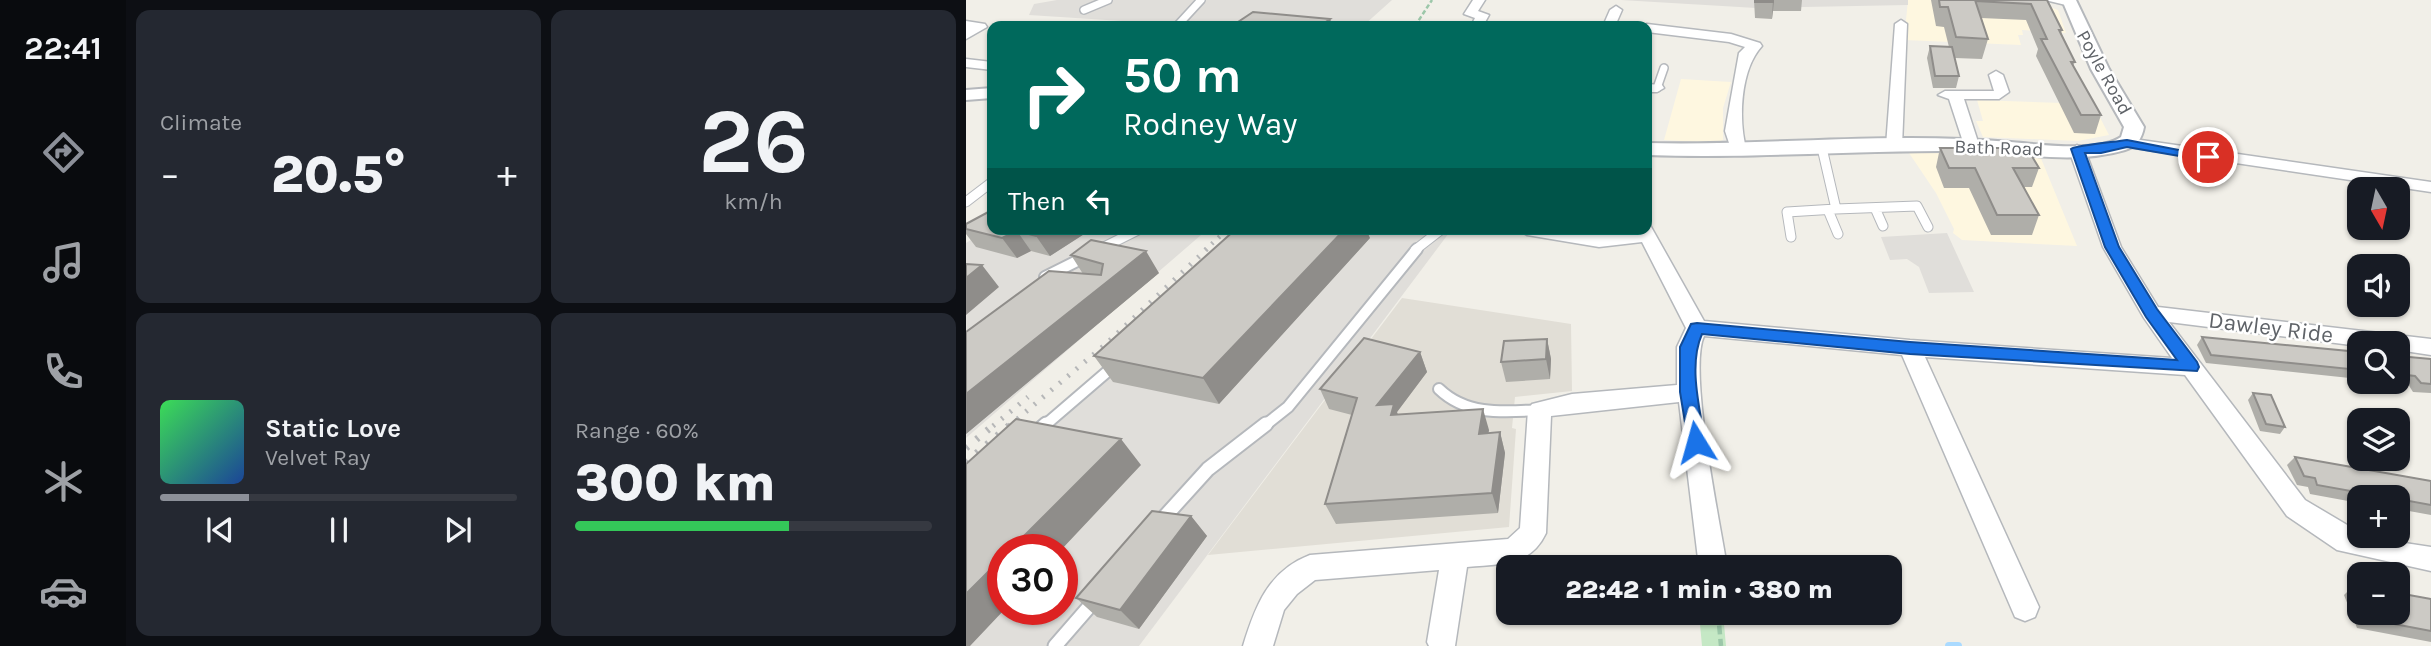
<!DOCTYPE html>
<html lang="en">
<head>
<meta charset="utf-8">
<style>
  :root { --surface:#171b24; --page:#242831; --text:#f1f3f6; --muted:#9ea1a6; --line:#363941; --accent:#8c9099 }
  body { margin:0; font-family:Karla,sans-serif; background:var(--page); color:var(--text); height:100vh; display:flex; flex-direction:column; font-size:26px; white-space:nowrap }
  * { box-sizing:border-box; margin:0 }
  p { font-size:23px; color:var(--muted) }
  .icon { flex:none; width:38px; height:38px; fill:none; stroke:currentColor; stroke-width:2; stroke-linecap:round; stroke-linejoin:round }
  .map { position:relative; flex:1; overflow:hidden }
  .side { display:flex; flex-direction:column; gap:10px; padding:10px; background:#0d0f14; width:840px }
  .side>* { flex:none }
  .guide { position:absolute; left:21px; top:21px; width:665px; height:214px; border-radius:14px; box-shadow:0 2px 5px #0004; background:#00695c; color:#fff; overflow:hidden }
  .needle { width:46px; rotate:171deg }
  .fabs { position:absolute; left:1381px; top:177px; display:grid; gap:14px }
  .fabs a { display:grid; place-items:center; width:63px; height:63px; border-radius:14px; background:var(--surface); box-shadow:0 2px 5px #0004; font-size:35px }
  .speed { position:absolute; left:21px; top:534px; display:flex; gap:14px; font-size:35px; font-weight:700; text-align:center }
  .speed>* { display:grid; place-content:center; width:91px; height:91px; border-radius:50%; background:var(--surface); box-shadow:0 2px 5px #0004; line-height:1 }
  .speed .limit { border:10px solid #d22; background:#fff; color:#111 }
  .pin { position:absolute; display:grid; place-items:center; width:60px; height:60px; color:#fff; margin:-30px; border:4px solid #fff; border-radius:50%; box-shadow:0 2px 7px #0007 }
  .me { position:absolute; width:77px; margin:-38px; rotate:352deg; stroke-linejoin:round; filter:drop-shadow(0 0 5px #0008) }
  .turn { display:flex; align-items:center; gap:24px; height:147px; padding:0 21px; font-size:32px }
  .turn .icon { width:91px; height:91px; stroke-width:2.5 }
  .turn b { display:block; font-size:49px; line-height:60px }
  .then { display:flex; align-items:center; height:66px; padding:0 21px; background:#0003; gap:14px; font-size:26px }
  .big { font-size:52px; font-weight:800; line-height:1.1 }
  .side .tile { flex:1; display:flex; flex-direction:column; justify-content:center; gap:10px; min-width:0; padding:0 24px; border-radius:14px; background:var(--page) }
  .side .dial { align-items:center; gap:0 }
  .dial b { font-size:91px; line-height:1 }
  .song { display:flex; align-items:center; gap:21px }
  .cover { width:84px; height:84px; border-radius:10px; background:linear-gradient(135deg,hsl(130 70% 55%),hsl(220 70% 35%)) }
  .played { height:7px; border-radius:4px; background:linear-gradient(90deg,var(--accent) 25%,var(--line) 25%) }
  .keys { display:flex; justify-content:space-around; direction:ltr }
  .heat { display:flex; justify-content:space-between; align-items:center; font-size:38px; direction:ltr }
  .charge { height:10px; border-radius:5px; background:linear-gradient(90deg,#34c759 60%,var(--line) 0) }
  .side .tiles { flex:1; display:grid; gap:10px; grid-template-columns:repeat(2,1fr) }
  .trip { position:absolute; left:530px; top:555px; width:406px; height:70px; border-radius:14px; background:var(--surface); box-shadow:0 2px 5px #0004; font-weight:800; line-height:70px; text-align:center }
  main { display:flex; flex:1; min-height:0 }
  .dock { display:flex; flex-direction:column; width:126px; justify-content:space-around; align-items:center; background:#090b0e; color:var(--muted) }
  .dock .icon { width:49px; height:49px }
  .dock .on { color:var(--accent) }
  .dock b { font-size:32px; color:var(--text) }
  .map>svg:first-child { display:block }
  .commercial { fill:#fef7e0 }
  .industrial { fill:#e0deda; fill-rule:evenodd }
  .education { fill:#e1ded6 }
  .green { fill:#c5e8c5 }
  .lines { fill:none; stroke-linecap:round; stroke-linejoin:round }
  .stream { stroke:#aadaff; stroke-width:8 }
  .service-far3-casing { stroke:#b5b8bc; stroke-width:10 }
  .service-far2-casing { stroke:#b5b8bc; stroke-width:11 }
  .service-far1-casing { stroke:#b5b8bc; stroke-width:14 }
  .service-casing { stroke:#b5b8bc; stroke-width:17 }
  .minor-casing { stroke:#b5b8bc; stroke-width:3 }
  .tertiary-casing { stroke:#b5b8bc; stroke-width:4 }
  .path-far1 { stroke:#9cc7a9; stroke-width:2.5; stroke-dasharray:4.5 2.5; stroke-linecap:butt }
  .path { stroke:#9cc7a9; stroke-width:4.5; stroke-dasharray:9 4.5; stroke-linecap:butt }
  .service-far3 { stroke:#fff; stroke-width:7 }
  .service-far2 { stroke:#fff; stroke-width:9 }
  .service-far1 { stroke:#fff; stroke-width:10 }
  .service { stroke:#fff; stroke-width:13 }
  .minor { fill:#fff; fill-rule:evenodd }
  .tertiary { fill:#fff; fill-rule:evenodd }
  .rail-far2 { stroke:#b6b7b8; stroke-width:4.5; stroke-dasharray:2 7; stroke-linecap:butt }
  .rail-far1 { stroke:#b6b7b8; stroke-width:5; stroke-dasharray:2 9; stroke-linecap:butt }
  .rail { stroke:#b6b7b8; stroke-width:7; stroke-dasharray:2.5 11; stroke-linecap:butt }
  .wall { fill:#afaea9 }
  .shaded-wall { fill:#8f8d8a }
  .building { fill:#cccac5; stroke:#8f8d8a; stroke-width:2 }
  .route { fill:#1a73e8; stroke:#114b97; stroke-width:2 }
  .labels { text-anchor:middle; stroke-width:5; stroke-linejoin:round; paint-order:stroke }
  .far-street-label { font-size:19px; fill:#5f6368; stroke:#fff }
  .street-label { font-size:23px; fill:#5f6368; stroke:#fff }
</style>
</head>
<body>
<main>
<nav class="dock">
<b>22:41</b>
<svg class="icon on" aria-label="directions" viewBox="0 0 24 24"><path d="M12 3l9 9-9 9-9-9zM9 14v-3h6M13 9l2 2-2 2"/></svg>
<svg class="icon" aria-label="music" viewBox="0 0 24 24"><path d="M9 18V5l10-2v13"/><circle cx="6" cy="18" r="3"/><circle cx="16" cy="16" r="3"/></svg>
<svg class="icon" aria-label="phone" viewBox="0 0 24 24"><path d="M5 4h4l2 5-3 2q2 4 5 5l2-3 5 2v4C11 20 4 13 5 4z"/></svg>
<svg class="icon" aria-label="climate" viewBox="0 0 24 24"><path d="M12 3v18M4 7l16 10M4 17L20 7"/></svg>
<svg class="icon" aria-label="car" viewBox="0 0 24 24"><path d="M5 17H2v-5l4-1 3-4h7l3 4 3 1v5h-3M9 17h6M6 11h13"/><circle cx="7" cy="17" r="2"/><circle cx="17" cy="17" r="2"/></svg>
</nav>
<section class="side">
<div class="tiles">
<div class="tile"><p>Climate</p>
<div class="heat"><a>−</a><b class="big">20.5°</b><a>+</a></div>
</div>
<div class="tile dial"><b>26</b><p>km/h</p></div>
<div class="tile">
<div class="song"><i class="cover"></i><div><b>Static Love</b><p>Velvet Ray</p></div></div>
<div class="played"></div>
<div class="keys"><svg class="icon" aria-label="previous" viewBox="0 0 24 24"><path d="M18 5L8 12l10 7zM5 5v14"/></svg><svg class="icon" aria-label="pause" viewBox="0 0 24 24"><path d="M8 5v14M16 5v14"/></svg><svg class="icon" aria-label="next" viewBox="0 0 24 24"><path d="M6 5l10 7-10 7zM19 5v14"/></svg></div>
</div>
<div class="tile"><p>Range · 60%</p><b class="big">300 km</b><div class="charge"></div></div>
</div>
</section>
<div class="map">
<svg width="1465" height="646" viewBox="0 0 1465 646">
  <rect width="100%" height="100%" fill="#f1efe8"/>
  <path class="commercial" d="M942,0H1040L1077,4L1092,10L1100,33L1056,30L1057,35H1052L1055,45L938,40Z
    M715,79L765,82L757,108V140L749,143L698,140Z
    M1011,100L1127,104L1143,135L1112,141L1017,137L1010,121H1017Z
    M982,150L1074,156L1111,246L996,240L987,233L988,229L970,193L943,153Z"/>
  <path class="industrial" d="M91,0H426L397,26H201L203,24L63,15L68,4Z
    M655,0H942V5L790,8Z
    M26,227V229H242L0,438V243Z
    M305,229H486L173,646H0V503L131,388ZM37,550H96V609H37Z
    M981,233L1008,292L963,293L953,267L941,259L924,260L915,237Z"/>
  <path class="education" d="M436,298L605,324L606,391L549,397L546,428L550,429L543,527L242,555Z"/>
  <path class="green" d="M733,613H757L760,646H736Z"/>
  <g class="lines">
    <path class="stream" d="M983,646H992"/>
    <defs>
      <path id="service-far3" d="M118,10L142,0
        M211,26L235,0
        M691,88L698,68"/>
      <path id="service-far2" d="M856,148L870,209L951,206L962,227
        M0,202L26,182
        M909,208L917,226
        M862,210L872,234
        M825,237L821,212L870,209
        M132,250L174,229
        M449,250L476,229"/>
      <path id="service-far1" d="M79,277L135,249
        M473,389C501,416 538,412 574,410
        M78,426L149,365
        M298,426L322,407L451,249"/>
      <path id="service" d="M71,432L80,424
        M193,523L242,469L300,424
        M89,646L129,600"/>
      <path id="minor" d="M507,0H519L512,11L523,15L517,26H505L509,18L498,14Z
        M1079,0H1109L1110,2L1104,6Z
        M650,6L656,10L649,26H637L644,10Z
        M935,20L941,24L936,146L928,151L920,146L929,24Z
        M0,21L19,24L21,27L0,39Z
        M681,24L765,34L794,43L796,46C774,70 772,121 781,152L779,155H767L759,131L773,53L779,47L763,42L681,32V26H676Z
        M0,59L26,62V70L0,67Z
        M1030,71L1037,75L1043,92L1033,99H998L1013,145L1005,150L999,148L983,99L972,95L979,91H1028L1023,75Z
        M681,84L696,85L698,88L691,92H681Z
        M1161,138L1465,182V192L1155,146V140Z
        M1111,145L1119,150L1155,247L1192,307L1465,339V355L1432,350V343H1393V346L1203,322L1339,500L1393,532V536L1465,547V571L1371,550L1321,516L1219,375L959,357L1073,607L1069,617L1059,621L1049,617L936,355L738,336C722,370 754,522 761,567H733L713,402L585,416L580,533C564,567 534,564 501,567L489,646H463L461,642L473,570L349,580L331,594L318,610L307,646H277C289,607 302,571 344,555L542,539L554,528L562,410L566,404L606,394L711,385V347L720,328L676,242L633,247L561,235L552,229C592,229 630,236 670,232L669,229H681V224L684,225L738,321L944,340L1206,358L1178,318L1137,247L1103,150Z"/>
      <path id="tertiary" d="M1096,0H1110L1143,69L1178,127C1176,138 1171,147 1159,150C1105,166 1045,151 990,151C887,150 784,159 681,155V143C802,146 924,131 1045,142C1072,144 1132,153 1155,137L1158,127L1125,69Z
        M26,88V98L0,100V90Z"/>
    </defs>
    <use href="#service-far3" class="service-far3-casing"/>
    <use href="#service-far2" class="service-far2-casing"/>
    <use href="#service-far1" class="service-far1-casing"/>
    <use href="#service" class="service-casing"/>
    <use href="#minor" class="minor-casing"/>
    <use href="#tertiary" class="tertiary-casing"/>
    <path class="path-far1" d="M449,26L466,0"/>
    <path class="path" d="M752,612L755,646"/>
    <use href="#service-far3" class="service-far3"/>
    <use href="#service-far2" class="service-far2"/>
    <use href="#service-far1" class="service-far1"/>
    <use href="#service" class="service"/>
    <use href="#minor" class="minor"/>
    <use href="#tertiary" class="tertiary"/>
    <path class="rail-far2" d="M239,250L262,229"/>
    <path class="rail-far1" d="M27,426L62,397
      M43,426L141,343L241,249"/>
    <path class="rail" d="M0,448L29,424
      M0,462L45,424"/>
  </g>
  <path class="wall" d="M788,0H836L835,11H807L806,19L789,18Z
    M965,0H1081L1096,30L1095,34L1109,62L1107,66L1135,115L1129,134L1108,133L1070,56L1072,49L1060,20L1015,18L1022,39L1016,59L989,58L993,76L990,88H967L961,58L964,46L983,47L978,27L970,26Z
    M974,148L1073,168L1066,187H1058L1073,215L1066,235H1025L1003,188H978L970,167Z
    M0,224L126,229L84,256L65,251L51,258L10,247L0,234Z
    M404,238L253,404L147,382L128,356Z
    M105,255L193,273L0,434L117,274Z
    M1236,337L1393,352V379L1240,363L1231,345Z
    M581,339L585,359L584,379L540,382L535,362Z
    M454,352L461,372L431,412V414L523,430L522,433L534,432L539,453L532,513L370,524L359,504L386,415L363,409L354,389Z
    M1432,356L1465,359V393L1447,392L1442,384L1415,382H1432Z
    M1287,393L1319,427L1314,434L1294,431L1282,400Z
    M1329,457L1465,481V515L1432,509V497H1393V503L1344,494L1342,487L1331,485L1321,465Z
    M225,516L241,536L173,629L131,617L110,598Z
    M1388,585L1393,586V612H1432L1465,599V642L1391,628L1378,595Z"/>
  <path class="shaded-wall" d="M807,0H808L807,11L806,19Z
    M364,19L367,26H354Z
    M80,229H126L84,256L70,236Z
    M379,229H400L404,238L253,404L237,378Z
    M51,231L65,251L51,258L36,238Z
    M180,251L193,273L0,434V394Z
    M16,265L33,287L0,315V278Z
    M581,339L585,359L584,379L580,359Z
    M454,352L461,372L431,412L436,425L411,405Z
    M517,409L523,430L519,454L513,434Z
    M534,432L539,453L532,513L526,493Z
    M155,439L175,465L95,550H44Z
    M225,516L241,536L173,629L154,610Z
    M37,557V609H39L4,646H0V594Z"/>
  <path class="building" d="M789,0H807V2H789Z
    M973,0H1009L1022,39L990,37L982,7H974Z
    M1009,0H1081L1096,30H1093L1109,62H1105L1135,115H1115L1075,39H1081L1065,4L1010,1Z
    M287,12L364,19L354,26H266Z
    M964,46L986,47L993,76H969Z
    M974,148H1061L1073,168H1047L1073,215H1031L1009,168H983Z
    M26,210V229H80L70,236L51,231L36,238L0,229V224Z
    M270,229H379L237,378L128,356Z
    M125,240L180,251L0,394V332L83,271L135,275L137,264L105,255Z
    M0,264L16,265L0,278Z
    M1236,337L1393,352V370L1245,355Z
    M398,338L454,352L411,405L428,404L425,415L517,409L513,434L534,432L526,493L359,504L391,398L354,389Z
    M581,339L580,359L535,362L538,341Z
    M1432,356L1465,359V384L1455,383L1449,376L1432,374Z
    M1287,393L1305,395L1319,427L1300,424Z
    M50,419L155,439L44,550H37V557L0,594V464Z
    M1329,457L1465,481V505L1432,499V497H1418L1351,485L1349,478L1338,476Z
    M186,511L225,516L154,610L110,598Z
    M1388,585L1393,586V597Z
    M1432,593L1465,599V631L1402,619L1399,612H1432Z"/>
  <path class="route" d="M1161,140L1249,157L1242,161L1161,147L1135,153H1119L1153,247L1191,309L1231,362L1233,367L1231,371L944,354L736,334C722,365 734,409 739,442L730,450L723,447L714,392V347L725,324L731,323L944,342L1211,360L1180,317L1139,247L1105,149C1111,145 1149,142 1161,140Z"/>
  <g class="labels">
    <g class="far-street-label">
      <text transform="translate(1139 72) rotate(61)" y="7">Poyle Road</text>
      <text transform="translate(1033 147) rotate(2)" y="7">Bath Road</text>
    </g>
    <g class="street-label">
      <text transform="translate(1305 327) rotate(7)" y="8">Dawley Ride</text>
    </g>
  </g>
</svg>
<div class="fabs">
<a><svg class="needle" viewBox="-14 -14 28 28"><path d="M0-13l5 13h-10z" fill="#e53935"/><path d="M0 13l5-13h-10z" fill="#9ea1a6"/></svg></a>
<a><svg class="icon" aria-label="sound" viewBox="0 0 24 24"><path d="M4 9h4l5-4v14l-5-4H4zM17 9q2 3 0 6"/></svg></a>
<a><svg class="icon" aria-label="search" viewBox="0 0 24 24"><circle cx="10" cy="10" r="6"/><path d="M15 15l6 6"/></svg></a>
<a><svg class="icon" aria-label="layers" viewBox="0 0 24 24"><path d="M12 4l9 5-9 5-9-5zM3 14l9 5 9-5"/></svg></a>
<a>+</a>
<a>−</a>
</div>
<div class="speed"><div class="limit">30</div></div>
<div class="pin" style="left:1242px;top:157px;background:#d93025"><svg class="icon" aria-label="arrive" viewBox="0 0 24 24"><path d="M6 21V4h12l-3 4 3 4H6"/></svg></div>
<svg class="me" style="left:730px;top:442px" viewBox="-20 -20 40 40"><path d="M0-17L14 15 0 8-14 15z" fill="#1a73e8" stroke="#fff" stroke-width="4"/></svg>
<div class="trip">22:42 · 1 min · 380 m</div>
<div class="guide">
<div class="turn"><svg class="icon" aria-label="right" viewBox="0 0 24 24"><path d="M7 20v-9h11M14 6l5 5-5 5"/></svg><div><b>50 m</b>Rodney Way</div></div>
<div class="then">Then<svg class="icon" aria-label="left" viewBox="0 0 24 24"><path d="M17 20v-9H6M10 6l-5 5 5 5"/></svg></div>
</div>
</div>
</main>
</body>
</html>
